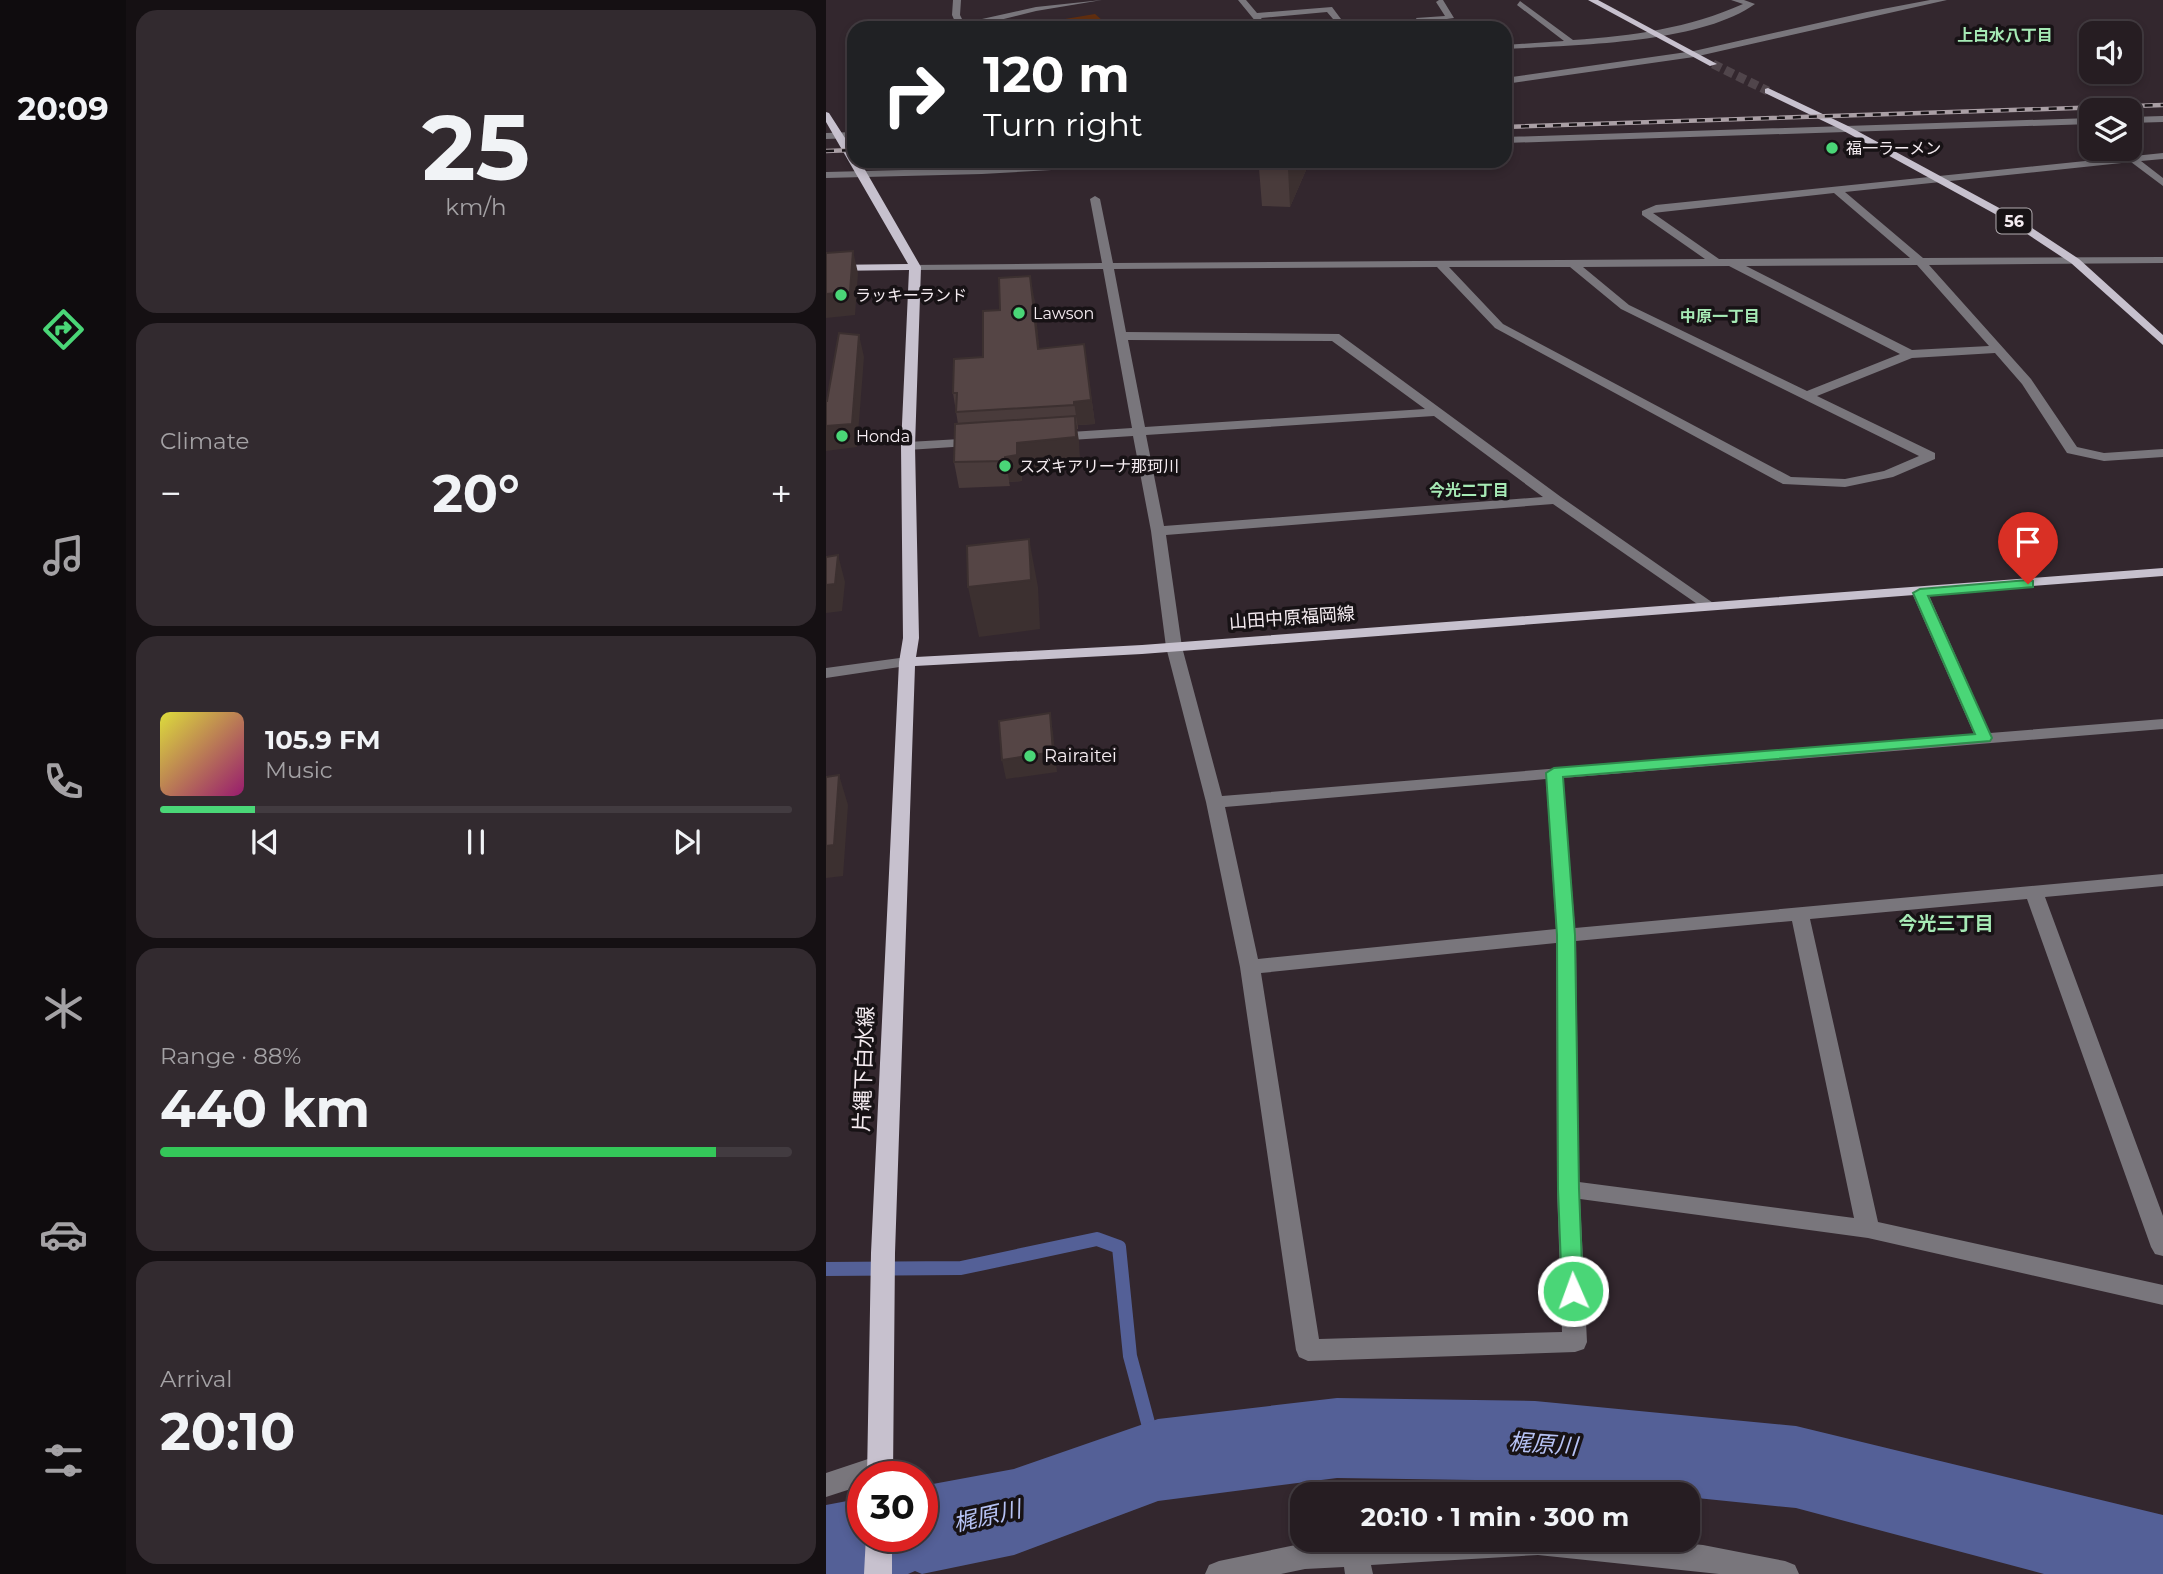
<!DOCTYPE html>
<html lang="en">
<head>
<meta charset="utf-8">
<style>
  :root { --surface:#261d22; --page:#322a2f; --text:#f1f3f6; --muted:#a4a2a5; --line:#423b40; --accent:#4ad677 }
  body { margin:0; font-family:Montserrat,"Noto Sans JP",sans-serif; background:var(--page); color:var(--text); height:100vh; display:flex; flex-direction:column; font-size:26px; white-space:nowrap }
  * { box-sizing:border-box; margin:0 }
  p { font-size:23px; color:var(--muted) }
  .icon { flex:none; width:38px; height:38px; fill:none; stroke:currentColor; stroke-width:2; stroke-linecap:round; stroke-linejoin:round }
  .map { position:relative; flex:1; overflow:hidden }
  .details { display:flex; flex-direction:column; gap:10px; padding:10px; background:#151013; width:700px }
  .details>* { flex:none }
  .guide { position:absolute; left:21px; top:21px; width:665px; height:147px; border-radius:21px; box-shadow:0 4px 10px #0003,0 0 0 2px var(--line); background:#202124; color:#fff; overflow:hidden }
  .controls { position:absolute; left:1253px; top:21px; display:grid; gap:14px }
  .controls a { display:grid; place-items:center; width:63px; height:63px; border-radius:14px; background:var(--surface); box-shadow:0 4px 10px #0003,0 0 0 2px var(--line); font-size:35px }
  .speed { position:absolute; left:21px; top:1461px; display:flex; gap:14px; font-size:35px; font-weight:700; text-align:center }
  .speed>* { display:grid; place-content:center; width:91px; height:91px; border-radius:50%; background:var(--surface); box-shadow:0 4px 10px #0003,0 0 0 2px var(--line); line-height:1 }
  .speed .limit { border:10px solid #d22; background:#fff; color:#111 }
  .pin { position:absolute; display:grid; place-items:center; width:60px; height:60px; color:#fff; margin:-72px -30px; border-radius:50% 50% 50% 0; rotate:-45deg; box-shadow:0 0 7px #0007 }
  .pin .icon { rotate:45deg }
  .me { position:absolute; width:77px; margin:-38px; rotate:358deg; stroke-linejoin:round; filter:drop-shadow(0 0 5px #0008) }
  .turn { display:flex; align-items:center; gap:24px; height:147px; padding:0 21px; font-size:32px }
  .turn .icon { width:91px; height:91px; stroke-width:2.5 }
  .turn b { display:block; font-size:49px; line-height:60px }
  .big { font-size:52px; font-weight:700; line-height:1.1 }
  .details .card { flex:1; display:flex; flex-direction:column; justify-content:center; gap:10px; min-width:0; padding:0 24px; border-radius:21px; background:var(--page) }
  .details .dial { align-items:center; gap:0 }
  .dial b { font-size:91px; line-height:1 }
  .song { display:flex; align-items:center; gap:21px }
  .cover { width:84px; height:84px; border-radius:10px; background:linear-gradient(135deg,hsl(60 70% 55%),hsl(320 70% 35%)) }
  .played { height:7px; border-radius:4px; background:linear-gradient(90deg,var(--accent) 15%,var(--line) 15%) }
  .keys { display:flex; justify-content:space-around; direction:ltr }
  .heat { display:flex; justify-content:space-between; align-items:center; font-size:38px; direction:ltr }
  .charge { height:10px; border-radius:5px; background:linear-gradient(90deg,#34c759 88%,var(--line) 0) }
  .trip { position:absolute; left:464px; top:1482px; width:410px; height:70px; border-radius:21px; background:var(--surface); box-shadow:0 4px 10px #0003,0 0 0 2px var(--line); font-weight:700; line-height:70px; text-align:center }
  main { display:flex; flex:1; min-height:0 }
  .tabs { display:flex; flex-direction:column; width:126px; justify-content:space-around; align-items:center; background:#0f0c0e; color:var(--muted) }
  .tabs .icon { width:49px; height:49px }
  .tabs .selected { color:var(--accent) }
  .tabs b { font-size:32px; color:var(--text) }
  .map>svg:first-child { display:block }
  .green { fill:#602e0f }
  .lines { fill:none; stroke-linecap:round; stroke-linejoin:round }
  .stream { stroke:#546097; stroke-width:14 }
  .river { fill:#546097; fill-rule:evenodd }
  .major-tunnel { stroke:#50454b; stroke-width:9; stroke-dasharray:9 4.5; stroke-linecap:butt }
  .minor { fill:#79767c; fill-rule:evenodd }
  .major { fill:#c7c1ce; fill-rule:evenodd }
  .rail-casing { stroke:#aa9fa5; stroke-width:4.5 }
  .rail { stroke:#171215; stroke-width:2.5; stroke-dasharray:8; stroke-linecap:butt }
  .wall { fill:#493b3b }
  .shaded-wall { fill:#3c3030 }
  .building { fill:#554545; stroke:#3c3030; stroke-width:2 }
  .route { fill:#4ad677; stroke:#308b4d; stroke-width:2 }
  .poi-dot { fill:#4ad677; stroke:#171215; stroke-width:2.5 }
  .labels { text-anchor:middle; stroke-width:7; stroke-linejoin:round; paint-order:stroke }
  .far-neighbourhood-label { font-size:16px; font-weight:bold; fill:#a6eab5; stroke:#171215 }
  .far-poi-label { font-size:16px; fill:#f5ecf1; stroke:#171215; text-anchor:start }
  .shield { fill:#171215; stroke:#b2abaf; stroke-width:2 }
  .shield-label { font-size:16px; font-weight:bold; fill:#f5ecf1 }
  .street-label { font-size:18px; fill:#f5ecf1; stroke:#171215 }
  .poi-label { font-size:18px; fill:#f5ecf1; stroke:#171215; text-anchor:start }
  .neighbourhood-label { font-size:19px; font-weight:bold; fill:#a6eab5; stroke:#171215 }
  .near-street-label { font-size:21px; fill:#f5ecf1; stroke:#171215 }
  .near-water-label { font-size:23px; font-style:italic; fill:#b6c2f4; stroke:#171215 }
</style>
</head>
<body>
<main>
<nav class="tabs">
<b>20:09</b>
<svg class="icon selected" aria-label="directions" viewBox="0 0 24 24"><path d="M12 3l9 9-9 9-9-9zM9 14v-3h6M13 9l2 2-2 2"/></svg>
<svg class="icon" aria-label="music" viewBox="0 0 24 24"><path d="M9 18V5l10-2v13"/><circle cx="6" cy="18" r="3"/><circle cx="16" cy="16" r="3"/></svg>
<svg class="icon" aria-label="phone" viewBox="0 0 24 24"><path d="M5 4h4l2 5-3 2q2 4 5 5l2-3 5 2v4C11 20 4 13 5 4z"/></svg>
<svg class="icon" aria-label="climate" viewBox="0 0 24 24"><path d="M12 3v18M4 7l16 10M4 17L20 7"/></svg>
<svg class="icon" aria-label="car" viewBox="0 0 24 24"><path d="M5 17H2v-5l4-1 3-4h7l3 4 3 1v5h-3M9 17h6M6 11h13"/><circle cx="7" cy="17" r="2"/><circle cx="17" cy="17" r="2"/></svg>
<svg class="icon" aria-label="filters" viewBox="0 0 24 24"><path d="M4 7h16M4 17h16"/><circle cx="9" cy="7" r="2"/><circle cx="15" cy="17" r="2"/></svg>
</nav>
<section class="details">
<div class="card dial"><b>25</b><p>km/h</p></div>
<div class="card"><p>Climate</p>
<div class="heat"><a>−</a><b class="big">20°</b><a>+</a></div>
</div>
<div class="card">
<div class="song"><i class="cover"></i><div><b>105.9 FM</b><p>Music</p></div></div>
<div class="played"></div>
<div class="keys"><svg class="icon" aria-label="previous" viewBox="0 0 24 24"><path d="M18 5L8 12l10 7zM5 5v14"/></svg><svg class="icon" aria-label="pause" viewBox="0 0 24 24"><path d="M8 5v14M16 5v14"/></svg><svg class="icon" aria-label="next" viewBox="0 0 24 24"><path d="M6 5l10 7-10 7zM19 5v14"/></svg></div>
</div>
<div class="card"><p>Range · 88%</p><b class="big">440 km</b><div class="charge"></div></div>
<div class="card"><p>Arrival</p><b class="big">20:10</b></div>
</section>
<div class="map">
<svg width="1337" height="1574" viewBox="0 0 1337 1574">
  <rect width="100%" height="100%" fill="#33272e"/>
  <path class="green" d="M269,14L285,28H220L215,23Z"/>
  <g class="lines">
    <path class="stream" d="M0,1269L135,1268L271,1239L293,1247L304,1356L332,1460"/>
    <path class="river" d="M511,1398L709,1401L970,1426L1337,1515V1574H1218L970,1508L861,1497V1494H835L709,1481L511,1478L332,1501L188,1555L96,1574L89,1571L82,1574H0V1505L37,1498V1536H96V1486L188,1469L332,1419Z"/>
    <path class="major-tunnel" d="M887,64L942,91"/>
    <path class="minor" d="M127,0H135L134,15L138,23L210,7L276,0L210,11L141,28L131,26L126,15Z
      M412,0H420L431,13L506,7L515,19L510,24L515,28L502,27L507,19L501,12L435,18L443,28H435Z
      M613,0H617L628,18L599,22L603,28H595L590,18L619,16L610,2Z
      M905,0H918L929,4C873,44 748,45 679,49V45L738,41L691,5L694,1L747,40C807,36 863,28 917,4Z
      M1104,0H1121L868,57L679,84V78L868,51L1041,12Z
      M1337,116V122L1304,123V117Z
      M1265,118V124L679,143V137Z
      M28,132V138L0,139V133Z
      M1337,153V159L1315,161L1337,178V186L1305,162L1019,192L1097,258L1337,257V263L1103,265L1205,379L1251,447L1278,453L1337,449V457L1278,461L1241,453L1196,384L1169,353L1086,358L991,396L1109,453V459L1067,477L1019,487L957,484L669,328L611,267L288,269L300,332L513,334L735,497L890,605L887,608H877L727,504L340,535L356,647L396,796L1148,734L1086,593L1094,588L1102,593L1164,733L1337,719V729L737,778L749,928L1337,874V886L1219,897L1337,1216V1256L1329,1254L1325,1247L1201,899L984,919L1052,1222L1337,1285V1305L1042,1238L754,1199L761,1342L758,1349L749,1352L482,1361L473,1357L470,1350L414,967L380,802L340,647L325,531L307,436L229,441L222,437L229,433L306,428L277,269L89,270L85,269V265L276,263L264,199L269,196L274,199L287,263L879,259L816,215V211L830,205ZM1008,193L1084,258L893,259L827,213ZM1091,265L1163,346L1086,350L920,266ZM903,266L1074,354L981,391L803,305L757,267ZM623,267H744L795,309L1093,456L1058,471L1019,479L965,477L677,324ZM302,340L506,341L599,409L319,427ZM608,416L717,497L338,526L320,435ZM720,779L730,929L432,959L399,807ZM966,921L1028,1218L753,1182L750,941ZM730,943L731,1189L736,1332L493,1339L435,973Z
      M281,161H337L332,164L156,174L0,178V172L156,168Z
      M152,438L159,442L157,445L82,450L75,446L82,442Z
      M81,657L89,662L87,665L0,678V668Z
      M54,1455L63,1459L67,1467L63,1475L37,1477V1485L0,1497V1473Z
      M531,1540H824L877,1545L959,1561L969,1565L973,1574H893L712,1555L545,1565L547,1574H519L518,1567L479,1569L455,1574H379L383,1565L393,1561L479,1543Z"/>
    <path class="major" d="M762,0H772L891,64L884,66Z
      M942,88L1022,126L1188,216L1253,259L1337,335V345L1245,263L1180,220L1016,130L939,93V89Z
      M0,112L3,113L28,152V161H34L95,267L89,446L93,638L90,657L316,645L1337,568V576L316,654L89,666L69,1253L67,1477H41L45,1253L73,662L77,638L75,446L83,270L0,271V265L82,264L0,122Z
      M40,1536H66V1574H38Z"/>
    <defs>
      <path id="rail" d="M679,127L1337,105
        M0,151L28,150"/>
    </defs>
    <use href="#rail" class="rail-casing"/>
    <use href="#rail" class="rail"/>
  </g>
  <path class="wall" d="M436,161H484L464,207L436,206L433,168Z
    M208,297L213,349L258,344L269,424L252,425V429H251L254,463L195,469L196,481L183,482L184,486L133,488L128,462L132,424L127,393L157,357L174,310Z"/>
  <path class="shaded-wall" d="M465,161H484L464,207L462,169Z
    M27,251L32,273L29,315L0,318V294Z
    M204,276L208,297L216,372L212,349Z
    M33,335L38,357L31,447L0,451V426Z
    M258,344L269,424L252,425V429L248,402Z
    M249,416L253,441L254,463L195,469L196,481L183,482L184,486L179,457L191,443Z
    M203,539L212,587L214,629L153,637L142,587Z
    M12,555L19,582L16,611L0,613V585Z
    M224,713L227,733L231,772L180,779L176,760Z
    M13,775L22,805L17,876L0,878V882V846Z"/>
  <path class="building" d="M436,161H465L462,169L433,168Z
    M27,251L24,292L0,294V253Z
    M204,276L212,349L258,344L265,400L248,402V405L130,412L131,393H127L128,359L157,357V311L174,310L173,278Z
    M13,333L33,335L26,424L0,426V401H1Z
    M249,416L250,437L191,443V455L179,457V461L128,462L129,424Z
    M203,539L205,580L142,587L141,546Z
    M12,555L9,584L0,585V557Z
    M224,713L227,752L176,760L173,721Z
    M13,775L8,845L0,846V777Z"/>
  <path class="route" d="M1202,580L1207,581V587L1102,596L1166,738L1164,741L737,777L749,935L753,1189L757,1291L754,1298L747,1300L739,1298L736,1291L732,1189L731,935L720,773L728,768L1149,734L1087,593L1094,589Z"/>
  <g class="poi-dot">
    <circle cx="1006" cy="148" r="7"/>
    <circle cx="15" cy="295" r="7"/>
    <circle cx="193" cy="313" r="7"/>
    <circle cx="16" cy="436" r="7"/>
    <circle cx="179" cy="466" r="7"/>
    <circle cx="204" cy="756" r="7"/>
  </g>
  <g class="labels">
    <g class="far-neighbourhood-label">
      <text x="1179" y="41">上白水八丁目</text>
      <text x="894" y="322">中原一丁目</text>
      <text x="643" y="496">今光二丁目</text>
    </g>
    <g class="far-poi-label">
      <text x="1020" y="154">福一ラーメン</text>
      <text x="29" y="301">ラッキーランド</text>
      <text x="207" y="319">Lawson</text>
      <text x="30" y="442">Honda</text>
      <text x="193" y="472">スズキアリーナ那珂川</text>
    </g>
    <rect class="shield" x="1170.5" y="208.5" width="35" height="25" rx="5"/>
    <g class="shield-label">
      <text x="1188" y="227">56</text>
    </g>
    <g class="street-label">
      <text transform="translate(466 618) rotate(-4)" y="6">山田中原福岡線</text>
    </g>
    <g class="poi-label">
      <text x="218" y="762">Rairaitei</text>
    </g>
    <g class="neighbourhood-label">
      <text x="1120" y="930">今光三丁目</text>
    </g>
    <g class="near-street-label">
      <text transform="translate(38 1069) rotate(-88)" y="7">片縄下白水線</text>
    </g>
    <g class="near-water-label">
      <text transform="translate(717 1444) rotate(4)" y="8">梶原川</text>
      <text transform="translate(161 1516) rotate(-13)" y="8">梶原川</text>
    </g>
  </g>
</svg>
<div class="controls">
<a><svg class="icon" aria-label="sound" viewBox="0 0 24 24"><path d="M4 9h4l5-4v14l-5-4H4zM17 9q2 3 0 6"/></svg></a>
<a><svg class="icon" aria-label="layers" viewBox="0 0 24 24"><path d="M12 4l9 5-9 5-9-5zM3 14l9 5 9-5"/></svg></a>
</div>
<div class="speed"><div class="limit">30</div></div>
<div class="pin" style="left:1202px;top:584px;background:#d93025"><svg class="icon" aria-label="arrive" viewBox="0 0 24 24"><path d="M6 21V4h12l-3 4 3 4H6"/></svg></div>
<svg class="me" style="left:747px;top:1291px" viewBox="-20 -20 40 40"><circle r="17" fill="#4ad677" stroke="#fff" stroke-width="3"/><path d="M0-11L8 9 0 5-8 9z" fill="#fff"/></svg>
<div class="trip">20:10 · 1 min · 300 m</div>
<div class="guide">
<div class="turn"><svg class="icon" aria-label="right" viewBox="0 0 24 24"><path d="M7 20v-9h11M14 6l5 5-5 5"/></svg><div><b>120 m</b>Turn right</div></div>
</div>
</div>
</main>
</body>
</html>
